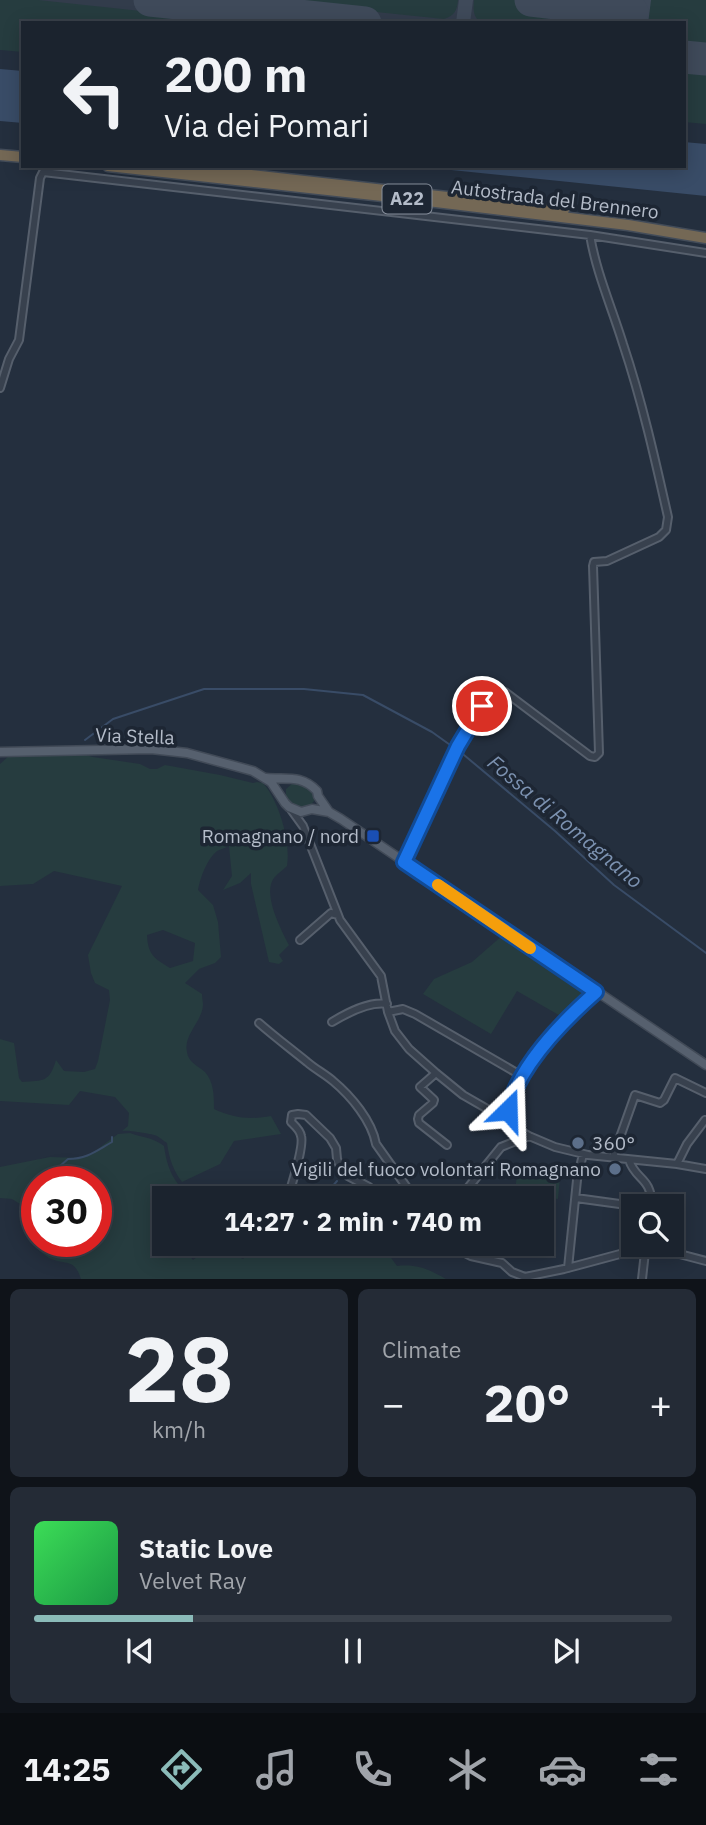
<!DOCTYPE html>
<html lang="en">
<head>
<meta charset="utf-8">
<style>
  :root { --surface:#1b232e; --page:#242b36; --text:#f1f3f6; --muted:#a0a4aa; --line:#39404a; --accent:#8bbbb9 }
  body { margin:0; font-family:"IBM Plex Sans",sans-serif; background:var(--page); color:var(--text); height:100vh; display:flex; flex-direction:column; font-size:26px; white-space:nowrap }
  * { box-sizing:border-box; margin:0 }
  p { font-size:23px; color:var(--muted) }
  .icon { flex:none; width:38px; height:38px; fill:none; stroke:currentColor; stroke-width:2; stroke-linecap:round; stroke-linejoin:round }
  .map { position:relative; height:1279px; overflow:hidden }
  .drawer { display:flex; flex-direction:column; gap:10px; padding:10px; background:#0f1319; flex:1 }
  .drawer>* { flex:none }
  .hud { position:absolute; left:21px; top:21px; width:665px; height:147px; border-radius:0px; box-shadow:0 4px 18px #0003,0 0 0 2px var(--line); background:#1b232e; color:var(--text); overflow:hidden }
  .buttons { position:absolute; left:621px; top:1194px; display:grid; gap:14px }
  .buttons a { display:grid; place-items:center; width:63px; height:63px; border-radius:0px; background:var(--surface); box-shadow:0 4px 18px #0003,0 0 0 2px var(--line); font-size:35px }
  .speed { position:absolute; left:21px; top:1166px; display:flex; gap:14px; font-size:35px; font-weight:700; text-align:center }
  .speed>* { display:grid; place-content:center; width:91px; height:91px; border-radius:50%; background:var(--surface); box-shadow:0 4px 18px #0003,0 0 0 2px var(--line); line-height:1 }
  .speed .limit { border:10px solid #d22; background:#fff; color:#111 }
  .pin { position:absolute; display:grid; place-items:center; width:60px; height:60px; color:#fff; margin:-30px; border:4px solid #fff; border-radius:50%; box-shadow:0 2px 7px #0007 }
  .me { position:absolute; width:77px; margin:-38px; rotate:22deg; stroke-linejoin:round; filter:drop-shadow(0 0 5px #0008) }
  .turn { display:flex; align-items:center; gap:24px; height:147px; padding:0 28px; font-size:32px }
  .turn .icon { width:91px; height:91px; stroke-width:2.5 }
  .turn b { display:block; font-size:49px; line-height:60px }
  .big { font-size:52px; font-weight:700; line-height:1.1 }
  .drawer .card { flex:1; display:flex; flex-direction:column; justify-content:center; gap:10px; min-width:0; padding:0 24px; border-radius:10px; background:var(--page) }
  .drawer .dial { align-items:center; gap:0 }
  .dial b { font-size:91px; line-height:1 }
  .song { display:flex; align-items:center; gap:21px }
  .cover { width:84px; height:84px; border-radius:10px; background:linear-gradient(135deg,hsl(130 70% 55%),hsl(140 70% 35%)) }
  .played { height:7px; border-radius:4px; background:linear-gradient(90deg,var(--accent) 25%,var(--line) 25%) }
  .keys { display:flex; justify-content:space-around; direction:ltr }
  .heat { display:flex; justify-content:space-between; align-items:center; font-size:38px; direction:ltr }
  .drawer .tiles { flex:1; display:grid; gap:10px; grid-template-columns:1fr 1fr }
  .card:last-child { grid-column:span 2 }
  .trip { position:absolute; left:152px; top:1186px; width:402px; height:70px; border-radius:0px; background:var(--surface); box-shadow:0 4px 18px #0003,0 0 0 2px var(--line); font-weight:700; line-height:70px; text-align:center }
  .menu { display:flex; height:112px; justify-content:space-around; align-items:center; background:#0b0e12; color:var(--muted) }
  .menu .icon { width:49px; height:49px }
  .menu .current { color:var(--accent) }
  .menu b { font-size:32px; color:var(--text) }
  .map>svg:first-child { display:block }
  .airport { fill:#323c4b }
  .green { fill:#263c3f; fill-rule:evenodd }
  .water { fill:#394c67 }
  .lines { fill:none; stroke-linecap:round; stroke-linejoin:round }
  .stream { stroke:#394c67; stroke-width:2 }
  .taxiway { stroke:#3f4a5a; stroke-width:14 }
  .runway { stroke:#3f4a5a; stroke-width:33 }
  .minor-casing { stroke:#565f6c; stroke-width:10 }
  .major-casing { stroke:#414a57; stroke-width:11 }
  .highway-casing { stroke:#434c59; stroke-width:13 }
  .minor { stroke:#38414e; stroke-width:6 }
  .major { stroke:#56606e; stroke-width:8 }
  .highway { stroke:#746855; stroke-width:10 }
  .route-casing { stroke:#114b97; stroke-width:18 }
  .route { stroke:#1a73e8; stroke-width:12 }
  .slow { stroke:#f59e0b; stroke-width:12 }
  .transit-dot { fill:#1a4fb4; stroke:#1d2633; stroke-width:2.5 }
  .service-dot { fill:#5c6f8a; stroke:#1d2633; stroke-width:2.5 }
  .labels { text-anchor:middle; stroke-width:7; stroke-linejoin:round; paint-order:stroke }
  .shield { fill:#1d2633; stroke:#878f9c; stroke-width:2 }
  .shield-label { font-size:18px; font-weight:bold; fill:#b4bcc9 }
  .street-label { font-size:19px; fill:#b4bcc9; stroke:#1d2633 }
  .poi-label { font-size:19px; fill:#b4bcc9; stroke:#1d2633; text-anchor:end }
  .water-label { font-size:21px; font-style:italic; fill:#7c92b1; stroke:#1d2633 }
</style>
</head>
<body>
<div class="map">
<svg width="706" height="1279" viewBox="0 0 706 1279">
  <rect width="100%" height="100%" fill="#242f3e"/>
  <path class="airport" d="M0,0H706V123L684,120V23H23Z"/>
  <path class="green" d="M0,0H38L253,23H23V52L0,50Z
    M260,0H458C457,11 454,16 444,19Z
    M474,0H642L640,23H482C473,18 473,10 474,0Z
    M645,0H706V47L684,45V23H642Z
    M684,69L706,71V124L684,122Z
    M79,753L93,757L140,764L150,769H157L165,765L220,775L253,783L257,782L263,783C279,801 291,842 287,866C283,870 277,874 274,878C262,893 281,930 289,945L279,955L283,961L279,964L269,962L251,884V873L240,883L223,890L232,876L229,846C228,847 219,850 217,851C207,859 200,878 198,890L213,905L218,922L221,957L215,963L199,969L185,983L202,994C202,998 203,1002 203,1005C202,1022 183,1035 187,1052C188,1062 198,1066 205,1072C214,1082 214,1096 214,1109C234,1118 249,1120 271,1116L281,1134L234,1141L220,1164L182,1182C173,1170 169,1158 167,1143C163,1141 161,1138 157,1136C153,1134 127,1130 122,1131L128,1126L129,1113L115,1097L80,1091L69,1105L0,1101V1039L14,1043L19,1078L22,1082C44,1080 49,1083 56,1060L64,1071L84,1072L95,1069L98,1061L110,1000L109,990L95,983L91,973L88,955L122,886L54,871L33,884L0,886V764L11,754ZM163,930L195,943L193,961L170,968C154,958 148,955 147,935Z
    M294,782H298L313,791L314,801L308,808H299L286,798V789Z
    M503,935L590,991L564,1018L517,991L491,1034L423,994L434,979L472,962Z
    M130,1133C144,1138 152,1137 164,1146C166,1160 169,1172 178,1184L161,1190L164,1210V1244H184L185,1251L193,1260L215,1244L243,1259L258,1244H343L358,1248L373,1256L378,1244H381L397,1266C418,1264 428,1269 446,1279H81C74,1257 66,1266 49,1258C44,1255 40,1251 35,1247L38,1241H96V1181H37V1207H25L12,1199L0,1198V1167L50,1157L81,1158L91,1154L118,1134Z
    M517,1172L560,1177L558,1199L515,1194Z"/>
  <path class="water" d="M0,69L23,71V123L0,121Z
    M684,142L706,144V196L412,166H684Z"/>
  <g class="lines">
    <path class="stream" d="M85,740L113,719L204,689H304L363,695L432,732L453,747
      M458,750L555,831L614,885L706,953
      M60,1166L68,1159C87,1159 96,1151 112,1142V1137
      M322,1199L337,1181"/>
    <path class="taxiway" d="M165,2V0
      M463,23L466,0
      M641,23L644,0"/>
    <path class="runway" d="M150,0L365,23
      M531,0L632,12
      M684,57L706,59"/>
    <defs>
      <path id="minor" d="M0,388L9,359L19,340L40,178L43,172L590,235L706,253
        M290,808L303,826L340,920L381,976L388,1012L395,1031L409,1049L436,1073L463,1095L503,1118L512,1126L529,1136L555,1147L588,1155L677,1164L706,1169
        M404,862L458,746L493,687L505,692L590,756L595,757L599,753L593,566L594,562L607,561L659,537L666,530L668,517C655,459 642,401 623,344C612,308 596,272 590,235
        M300,940L331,913L338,915
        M388,1012L403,1009L415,1014L522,1076
        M332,1022C347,1013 369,1001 387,1004
        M259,1023C275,1037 291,1049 307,1062C315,1069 325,1074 333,1081C351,1096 372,1121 376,1144L408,1189L411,1199
        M436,1073L420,1087L434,1100L433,1103L419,1115L418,1119L419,1123L447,1145
        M503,1118C510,1107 511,1094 518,1083C522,1075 528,1068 534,1060C552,1035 572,1013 596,992
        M615,1159L614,1154L635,1095L660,1103L664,1100L675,1078L706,1093
        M629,1160C636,1181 651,1176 652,1206
        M677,1164L687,1144L705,1120
        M291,1187C294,1177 304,1145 301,1136C300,1130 295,1126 291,1122L292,1115L298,1114L306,1115L330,1138L336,1148L337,1159L341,1169L348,1176L369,1187L386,1199
        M576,1198L634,1206
        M464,1199L467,1189L501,1147L529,1136
        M448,1244L471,1256L502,1263L512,1272L525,1277L564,1269L620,1254L652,1250L668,1251L706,1261
        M568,1268L577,1180L583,1154
        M642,1279L645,1252"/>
      <path id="major" d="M0,752L151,749L187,753L253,771L271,782L285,803L289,807L301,812L312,809L329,812L341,819L706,1065
        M266,778C286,780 301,774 317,791L318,796L329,812"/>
      <path id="highway" d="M0,155L23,157
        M108,166L419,200L628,225L706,238
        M172,166L564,210"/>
    </defs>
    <use href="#minor" class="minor-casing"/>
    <use href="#major" class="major-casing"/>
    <use href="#highway" class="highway-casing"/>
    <use href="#minor" class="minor"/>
    <use href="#major" class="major"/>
    <use href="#highway" class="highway"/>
  </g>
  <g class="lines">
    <defs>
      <path id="route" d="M482,706L458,746L404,862L596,992C562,1022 519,1065 508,1110"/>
    </defs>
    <use href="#route" class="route-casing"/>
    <use href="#route" class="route"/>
    <path class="slow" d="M438,885L530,948"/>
  </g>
  <rect class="transit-dot" x="366" y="829" width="14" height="14" rx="3.5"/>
  <g class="service-dot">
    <circle cx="578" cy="1143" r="7"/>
    <circle cx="615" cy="1169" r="7"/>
  </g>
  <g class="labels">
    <rect class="shield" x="382.5" y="184.5" width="49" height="29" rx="5"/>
    <g class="shield-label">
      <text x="407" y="205">A22</text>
    </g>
    <g class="street-label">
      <text transform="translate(555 199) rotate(7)" y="7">Autostrada del Brennero</text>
      <text transform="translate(135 736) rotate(2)" y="7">Via Stella</text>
    </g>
    <g class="poi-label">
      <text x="359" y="843">Romagnano / nord</text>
      <text x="592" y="1150" text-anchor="start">360°</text>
      <text x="601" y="1176">Vigili del fuoco volontari Romagnano</text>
    </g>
    <g class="water-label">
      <text transform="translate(565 822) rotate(40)" y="7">Fossa di Romagnano</text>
    </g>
  </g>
</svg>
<div class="buttons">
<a><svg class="icon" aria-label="search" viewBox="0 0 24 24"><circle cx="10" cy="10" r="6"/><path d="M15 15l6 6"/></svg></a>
</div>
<div class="speed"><div class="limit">30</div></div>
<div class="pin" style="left:482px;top:706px;background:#d93025"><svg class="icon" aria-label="arrive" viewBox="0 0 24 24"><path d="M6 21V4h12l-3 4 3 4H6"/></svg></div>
<svg class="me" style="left:508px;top:1110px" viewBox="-20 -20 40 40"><path d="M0-17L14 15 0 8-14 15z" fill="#1a73e8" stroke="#fff" stroke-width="4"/></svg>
<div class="trip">14:27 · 2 min · 740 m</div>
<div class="hud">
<div class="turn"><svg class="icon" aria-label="left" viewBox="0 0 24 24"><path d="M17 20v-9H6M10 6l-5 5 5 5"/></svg><div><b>200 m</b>Via dei Pomari</div></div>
</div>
</div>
<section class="drawer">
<div class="tiles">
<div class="card dial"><b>28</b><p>km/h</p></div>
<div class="card"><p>Climate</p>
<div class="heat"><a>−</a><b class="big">20°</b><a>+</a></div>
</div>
<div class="card">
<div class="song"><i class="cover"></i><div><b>Static Love</b><p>Velvet Ray</p></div></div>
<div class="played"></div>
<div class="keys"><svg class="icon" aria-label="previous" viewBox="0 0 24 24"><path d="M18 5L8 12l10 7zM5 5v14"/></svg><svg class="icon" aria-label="pause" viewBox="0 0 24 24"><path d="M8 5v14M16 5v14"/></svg><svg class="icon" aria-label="next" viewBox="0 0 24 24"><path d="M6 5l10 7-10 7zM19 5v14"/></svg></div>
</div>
</div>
</section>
<nav class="menu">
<b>14:25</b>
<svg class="icon current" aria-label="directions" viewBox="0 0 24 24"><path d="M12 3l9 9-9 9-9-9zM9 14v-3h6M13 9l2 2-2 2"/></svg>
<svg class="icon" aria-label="music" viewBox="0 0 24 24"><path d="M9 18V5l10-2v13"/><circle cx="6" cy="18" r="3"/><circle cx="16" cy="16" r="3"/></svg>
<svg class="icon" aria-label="phone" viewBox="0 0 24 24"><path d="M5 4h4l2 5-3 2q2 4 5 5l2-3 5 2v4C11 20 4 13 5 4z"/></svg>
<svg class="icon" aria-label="climate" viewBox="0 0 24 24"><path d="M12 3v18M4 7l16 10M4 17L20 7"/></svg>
<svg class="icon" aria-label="car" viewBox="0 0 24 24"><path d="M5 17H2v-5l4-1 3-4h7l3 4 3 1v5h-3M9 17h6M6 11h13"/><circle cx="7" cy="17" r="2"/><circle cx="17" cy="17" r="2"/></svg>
<svg class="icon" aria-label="filters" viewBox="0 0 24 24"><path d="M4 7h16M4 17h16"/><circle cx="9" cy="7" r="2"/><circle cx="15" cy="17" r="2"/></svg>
</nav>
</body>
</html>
